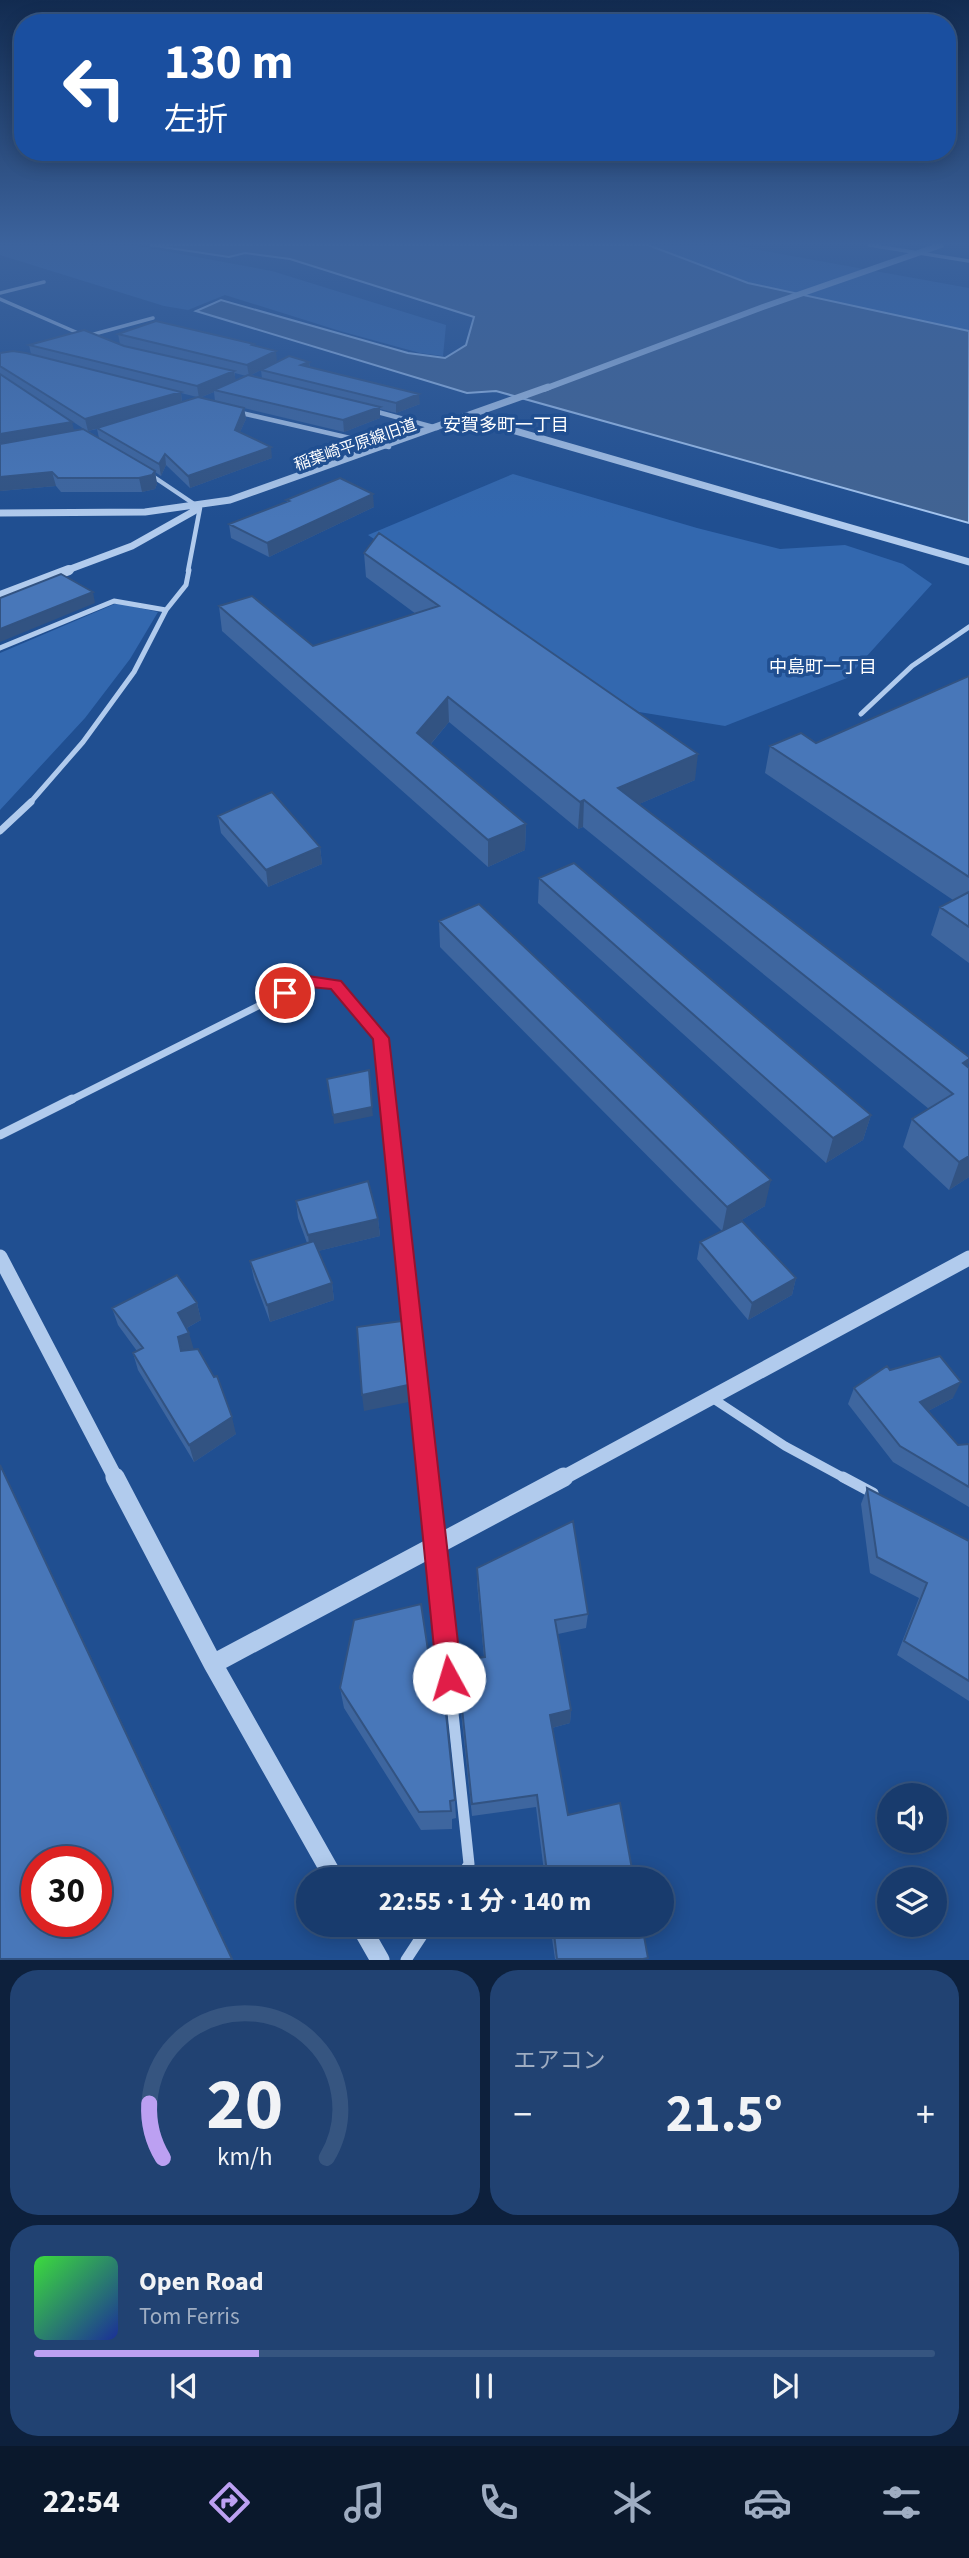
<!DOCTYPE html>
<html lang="ja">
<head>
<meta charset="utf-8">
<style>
  :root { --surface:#183b6d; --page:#214272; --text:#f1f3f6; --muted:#9fadc2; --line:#365580; --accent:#bca0f2 }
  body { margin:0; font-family:"Source Sans 3","Noto Sans JP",sans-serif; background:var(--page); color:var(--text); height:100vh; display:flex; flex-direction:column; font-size:26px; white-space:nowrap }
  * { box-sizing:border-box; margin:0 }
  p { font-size:23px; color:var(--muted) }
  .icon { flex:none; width:38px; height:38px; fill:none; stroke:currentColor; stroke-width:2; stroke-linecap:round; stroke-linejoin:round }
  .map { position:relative; height:1960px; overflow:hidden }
  .drawer { display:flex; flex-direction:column; gap:10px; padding:10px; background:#0d203c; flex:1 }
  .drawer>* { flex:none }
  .banner { position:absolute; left:14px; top:14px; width:942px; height:147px; border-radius:28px; box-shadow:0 4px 18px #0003,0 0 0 2px var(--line); background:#1a4fa0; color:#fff; overflow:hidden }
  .tools { position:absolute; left:877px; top:1783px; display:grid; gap:14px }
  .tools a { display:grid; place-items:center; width:70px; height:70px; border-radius:50%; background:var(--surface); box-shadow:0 4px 18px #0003,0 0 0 2px var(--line); font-size:35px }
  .speed { position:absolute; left:21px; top:1846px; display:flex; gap:14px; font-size:35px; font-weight:700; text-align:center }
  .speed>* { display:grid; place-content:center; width:91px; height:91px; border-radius:50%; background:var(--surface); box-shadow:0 4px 18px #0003,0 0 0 2px var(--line); line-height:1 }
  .speed .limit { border:10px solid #d22; background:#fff; color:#111 }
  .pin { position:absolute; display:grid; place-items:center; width:60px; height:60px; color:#fff; margin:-30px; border:4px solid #fff; border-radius:50%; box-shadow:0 2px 7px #0007 }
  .me { position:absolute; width:77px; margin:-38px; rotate:354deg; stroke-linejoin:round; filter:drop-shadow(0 0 5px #0008) }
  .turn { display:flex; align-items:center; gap:24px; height:147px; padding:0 35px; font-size:32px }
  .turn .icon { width:91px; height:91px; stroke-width:2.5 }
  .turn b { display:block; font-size:49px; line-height:60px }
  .big { font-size:52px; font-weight:700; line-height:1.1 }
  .drawer .tile { flex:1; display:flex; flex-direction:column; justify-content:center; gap:10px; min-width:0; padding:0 24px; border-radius:28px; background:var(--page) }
  .drawer .dial { align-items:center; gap:0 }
  .dial svg { height:182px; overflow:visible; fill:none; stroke:var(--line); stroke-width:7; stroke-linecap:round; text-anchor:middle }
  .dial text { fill:var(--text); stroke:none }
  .song { display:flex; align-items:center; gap:21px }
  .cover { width:84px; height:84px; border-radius:10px; background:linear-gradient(135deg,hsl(120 70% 55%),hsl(230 70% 35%)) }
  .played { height:7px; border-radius:4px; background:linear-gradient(90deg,var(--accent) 25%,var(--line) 25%) }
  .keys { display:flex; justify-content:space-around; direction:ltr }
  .heat { display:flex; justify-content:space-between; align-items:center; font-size:38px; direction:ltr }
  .drawer .tiles { flex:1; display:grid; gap:10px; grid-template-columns:1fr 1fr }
  .tile:last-child { grid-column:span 2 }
  .trip { position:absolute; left:296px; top:1867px; width:378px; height:70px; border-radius:35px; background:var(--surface); box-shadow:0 4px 18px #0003,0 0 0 2px var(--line); font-weight:700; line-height:70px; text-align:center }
  .menu { display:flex; height:112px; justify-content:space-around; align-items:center; background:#0a182c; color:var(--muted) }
  .menu .icon { width:49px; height:49px }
  .menu .active { color:var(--accent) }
  .menu b { font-size:32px; color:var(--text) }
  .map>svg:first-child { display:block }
  .green { fill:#3368af }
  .water { fill:#416392; stroke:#a4c5ef; stroke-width:2 }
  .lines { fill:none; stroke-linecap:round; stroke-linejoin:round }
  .minor-far5 { stroke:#b1cbed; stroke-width:3.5 }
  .minor-far4 { stroke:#b1cbed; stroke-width:4.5 }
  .minor-far3 { stroke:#b1cbed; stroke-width:5 }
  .minor-far2 { stroke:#b1cbed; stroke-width:7 }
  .minor-far1 { stroke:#b1cbed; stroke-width:9 }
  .minor { stroke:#b1cbed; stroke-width:11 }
  .tertiary-far4 { stroke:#b1cbed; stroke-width:6 }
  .tertiary-far3 { stroke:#b1cbed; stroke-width:7 }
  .tertiary-far2 { stroke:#b1cbed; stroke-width:10 }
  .tertiary-far1 { stroke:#b1cbed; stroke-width:15 }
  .tertiary { stroke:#b1cbed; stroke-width:19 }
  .wall { fill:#3e669f; fill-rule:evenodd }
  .shaded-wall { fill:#325382 }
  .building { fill:#4877b9; stroke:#325382; stroke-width:2; fill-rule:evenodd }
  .route { fill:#e11d48; stroke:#92132f; stroke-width:2 }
  .labels { text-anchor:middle; stroke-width:7; stroke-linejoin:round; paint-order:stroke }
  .far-street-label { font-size:16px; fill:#fff; stroke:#204f91 }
  .far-neighbourhood-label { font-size:18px; fill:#fff; stroke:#204f91 }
</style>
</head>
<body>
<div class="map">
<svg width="969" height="1960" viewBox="0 0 969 1960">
  <rect width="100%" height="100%" fill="#204f91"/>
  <path class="green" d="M0,245H132L272,271L446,325L443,356L420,353L340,331L225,295L188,310L164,306L0,255Z
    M648,245H731L969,288V331L748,283Z
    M513,474L697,528L780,549L845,545L903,564L932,584L847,678L725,726L639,712L368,535Z
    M117,603L158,612L130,659L85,718L0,810V653Z"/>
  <path class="water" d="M149,245H648L748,283L969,331V523L496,391L467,393L196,311L221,300L408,353L445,358L466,345L474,317L290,259L245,253L229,257Z"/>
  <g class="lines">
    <path class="minor-far5" d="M869,245L969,261
      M0,293L44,282
      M0,299L85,336
      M87,336L153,318"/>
    <path class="minor-far4" d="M374,411L437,428
      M237,412L389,447
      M148,473L200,508L188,571"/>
    <path class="minor-far3" d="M0,648L114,601L166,610
      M861,714L912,666L969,627
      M29,804L83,742L134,672L166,610L186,585L189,570"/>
    <path class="minor-far2" d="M0,831L31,802
      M69,1101L308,981L336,984L381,1038L388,1101"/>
    <path class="minor-far1" d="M387,1099L428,1479
      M0,1135L72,1099
      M712,1398L785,1446L846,1479"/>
    <path class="minor" d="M428,1477L469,1864L459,1880
      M843,1477L873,1493
      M406,1960L429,1925"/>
    <path class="tertiary-far4" d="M544,389L763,307L941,245"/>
    <path class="tertiary-far3" d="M470,418L969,562
      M0,513L145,512L230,500L548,387
      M65,571L132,546L196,510"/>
    <path class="tertiary-far2" d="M0,596L69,570"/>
    <path class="tertiary-far1" d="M0,1257L116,1479
      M561,1479L969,1258"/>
    <path class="tertiary" d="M115,1477L213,1664L335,1880
      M213,1664L564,1477
      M360,1925L380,1960"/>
  </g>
  <path class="wall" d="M118,334L254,344V345L277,362H309L310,368L420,404L396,413L380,409V418L344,432L244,408L246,419L240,432L272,458L190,488L166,465L161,476L155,472L157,484L155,489L142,492H61L56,486L0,491V353L31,354L29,345L120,344ZM261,370L262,378L251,375ZM235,373L246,376L235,381ZM214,392L215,401L199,398ZM181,393L197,397L182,402ZM52,408L84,429L74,430ZM97,429L99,438L88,431Z
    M286,500L374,507L269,557L231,538L229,524L287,502Z
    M364,553L695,780L639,804L967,1067L969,1177L949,1190L903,1147L912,1119L929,1109L583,827L578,829L449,722L431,744L526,824L525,850L488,867L222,631L219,606L313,646L416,614L366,577Z
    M969,676V963L931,935L940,907L953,900L765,773L770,746L816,743Z
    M218,816L320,847L322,864L268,887L221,833Z
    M539,878L871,1115L863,1140L826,1163L538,903Z
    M439,921L765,1206L730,1227L796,1278L792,1295L748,1320L697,1259L700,1242L722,1231L440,947Z
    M296,1201L378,1219L380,1236L318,1251L332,1283L334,1300L270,1322L254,1279L250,1261L307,1243L298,1218Z
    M197,1303L201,1320L187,1328L193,1349L236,1434L194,1462L138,1370L133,1353L137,1351L118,1325L112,1308Z
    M890,1370L953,1398L928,1411L958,1445L969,1444V1507L893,1462L848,1404L854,1388Z
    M867,1488L969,1541V1701L897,1655L919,1598L870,1573L861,1504Z
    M477,1568L588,1614L586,1628L558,1634L571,1710L570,1723L552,1728L568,1815L634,1880H545L536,1807L472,1816L457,1674V1660L484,1657L477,1583Z
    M429,1657L455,1800L456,1818L452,1819V1829L421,1830L344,1708L340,1688Z
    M550,1925H642L648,1959H555Z"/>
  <path class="shaded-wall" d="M276,351L277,362L249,376L247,365Z
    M309,362L310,371L301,365Z
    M234,371L236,382L214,390V392L199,398L197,386Z
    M181,392L182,404L88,431L85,419Z
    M419,394L420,404L396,413V403Z
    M380,407V418L344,432L343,420Z
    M244,408L246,419L236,441L235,430Z
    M72,422L75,434L0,447V434Z
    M271,447L272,458L190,488L188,476Z
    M165,454L166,465L161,476L159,464Z
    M155,471L157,484L155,489L142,492L139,478Z
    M52,472L56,486L0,491V477Z
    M373,494L374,507L269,557L267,543Z
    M93,592L95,603L0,642V629Z
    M448,697L449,722L418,759L417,733Z
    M698,754L695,780L616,814L618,788Z
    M584,800L583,827L578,829L580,802Z
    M526,824L525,850L488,867V840Z
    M320,847L322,864L268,887L266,870Z
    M969,1059V1063L961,1086L963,1063Z
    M372,1107L373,1116L334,1124L333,1115Z
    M871,1115L863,1140L826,1163L833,1138Z
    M969,1156V1177L949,1190L959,1162Z
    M771,1180L765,1206L722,1232L727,1207Z
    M378,1219L380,1236L310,1253L308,1235Z
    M796,1278L792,1295L748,1320L752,1303Z
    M332,1283L334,1300L270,1322L267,1305Z
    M197,1303L201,1320L183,1330L178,1313Z
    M189,1333L194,1350L182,1354L178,1337Z
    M961,1382L953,1398L913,1419L920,1402Z
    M408,1385L409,1402L364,1411L362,1395Z
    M232,1417L236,1434L194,1462L189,1445Z
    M0,1463L233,1959H232Z
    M571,1710L570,1723L548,1729L550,1715Z"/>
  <path class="building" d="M156,321L254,344L252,345L276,351L247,365L118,334Z
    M84,330L124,346L234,371L197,386L29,345Z
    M13,351L26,353L181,392L85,419L0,366V353Z
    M289,356L309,362L301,365L419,394L396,403L261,370Z
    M0,374L72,422L0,434Z
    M248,375L380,407L343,420L214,390Z
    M198,397L244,408L235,430L271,447L188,476L165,454L159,464L97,428Z
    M83,429L155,471L152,475L139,478H58L52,472L0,477V444Z
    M340,478L373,494L267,543L229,524L289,501L286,500Z
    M379,533L698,754L618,788L969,1057V1059L963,1063L969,1068V1156L959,1162L912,1119L953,1094L584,800L580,802L448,697L417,733L526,824L488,840L219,606L252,596L313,646L439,606L364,553Z
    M61,574L93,592L0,629V598Z
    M969,676V877L770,746L801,733L816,743Z
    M272,792L320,847L266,870L218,816Z
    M574,863L871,1115L833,1138L539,878Z
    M969,892V927L940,907Z
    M479,904L771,1180L727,1207L439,921Z
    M369,1070L372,1107L333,1115L327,1079Z
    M368,1181L378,1219L308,1235L296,1201Z
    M742,1221L796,1278L752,1303L700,1242Z
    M314,1241L332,1283L267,1305L250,1261Z
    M177,1275L197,1303L178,1313L189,1333L178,1337L181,1351L198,1349L214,1377L217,1376L232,1417L189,1445L133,1353L143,1348L112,1308Z
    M402,1321L408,1385L362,1395L357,1327Z
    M940,1356L961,1382L920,1402L958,1445L969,1444V1487L900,1446L854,1388L887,1366L890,1370Z
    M0,1465L232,1959H0ZM37,1862H96V1922H37Z
    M867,1488L969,1541V1681L904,1641L927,1583L877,1557Z
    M573,1521L588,1614L555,1620L571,1710L550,1715L568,1815L620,1803L634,1880H548L537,1795L472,1804L457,1660L485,1657L477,1568Z
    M421,1604L429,1657L440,1656L455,1800L450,1801L451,1811L419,1812L340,1688L354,1620Z
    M553,1925H642L648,1958L643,1959H557Z"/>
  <linearGradient id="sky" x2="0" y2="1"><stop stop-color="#122b50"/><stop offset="0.47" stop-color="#3c639d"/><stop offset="1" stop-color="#3c639d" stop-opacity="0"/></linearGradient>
  <rect width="969" height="519" fill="url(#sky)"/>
  <path class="route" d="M308,976L341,981L389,1038L462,1678L458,1687L449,1690L441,1687L437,1678L373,1039L331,989L310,987L290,997H279L277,993L279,989Z"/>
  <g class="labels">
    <g class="far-street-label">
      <text transform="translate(355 444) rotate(-19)" y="6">稲葉崎平原線旧道</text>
    </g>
    <g class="far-neighbourhood-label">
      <text x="506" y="431">安賀多町一丁目</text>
      <text x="823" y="673">中島町一丁目</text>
    </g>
  </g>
</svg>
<div class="tools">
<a><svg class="icon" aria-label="sound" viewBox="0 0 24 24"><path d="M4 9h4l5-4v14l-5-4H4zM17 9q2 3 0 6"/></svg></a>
<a><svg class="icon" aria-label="layers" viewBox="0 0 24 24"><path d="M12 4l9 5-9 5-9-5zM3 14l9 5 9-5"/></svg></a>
</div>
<div class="speed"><div class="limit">30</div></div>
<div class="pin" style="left:285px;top:993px;background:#d93025"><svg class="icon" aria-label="arrive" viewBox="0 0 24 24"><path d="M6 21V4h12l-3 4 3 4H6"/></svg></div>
<svg class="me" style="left:449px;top:1678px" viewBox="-20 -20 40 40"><circle r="19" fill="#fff"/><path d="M0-13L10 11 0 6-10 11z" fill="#e11d48"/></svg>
<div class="trip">22:55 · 1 分 · 140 m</div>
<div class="banner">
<div class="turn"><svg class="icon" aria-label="left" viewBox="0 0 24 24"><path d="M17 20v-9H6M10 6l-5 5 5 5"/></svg><div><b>130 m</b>左折</div></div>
</div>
</div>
<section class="drawer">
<div class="tiles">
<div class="tile dial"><svg viewBox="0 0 100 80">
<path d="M14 69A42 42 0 1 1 86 69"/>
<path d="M14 69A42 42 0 0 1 8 45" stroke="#bca0f2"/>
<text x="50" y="56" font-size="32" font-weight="700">20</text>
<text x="50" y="72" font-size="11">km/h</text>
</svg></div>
<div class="tile"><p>エアコン</p>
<div class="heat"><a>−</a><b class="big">21.5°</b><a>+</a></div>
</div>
<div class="tile">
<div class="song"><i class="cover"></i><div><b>Open Road</b><p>Tom Ferris</p></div></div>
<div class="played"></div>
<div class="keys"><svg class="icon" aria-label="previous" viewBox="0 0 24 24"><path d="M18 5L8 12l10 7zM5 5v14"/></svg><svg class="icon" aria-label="pause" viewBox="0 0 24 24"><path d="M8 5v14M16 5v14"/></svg><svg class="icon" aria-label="next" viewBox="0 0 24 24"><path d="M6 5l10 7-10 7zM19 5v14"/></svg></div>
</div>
</div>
</section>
<nav class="menu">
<b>22:54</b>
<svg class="icon active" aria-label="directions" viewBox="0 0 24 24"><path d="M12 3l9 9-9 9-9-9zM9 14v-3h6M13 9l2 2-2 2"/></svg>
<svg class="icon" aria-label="music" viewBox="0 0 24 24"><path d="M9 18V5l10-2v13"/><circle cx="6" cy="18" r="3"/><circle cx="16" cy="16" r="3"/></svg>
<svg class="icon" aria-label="phone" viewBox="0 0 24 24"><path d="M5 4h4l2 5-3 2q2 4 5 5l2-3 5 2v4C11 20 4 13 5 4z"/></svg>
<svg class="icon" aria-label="climate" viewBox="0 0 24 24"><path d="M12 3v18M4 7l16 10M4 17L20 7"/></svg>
<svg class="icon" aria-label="car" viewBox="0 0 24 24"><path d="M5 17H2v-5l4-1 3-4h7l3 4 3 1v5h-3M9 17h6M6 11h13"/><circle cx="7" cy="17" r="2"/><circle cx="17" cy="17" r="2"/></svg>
<svg class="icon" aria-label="filters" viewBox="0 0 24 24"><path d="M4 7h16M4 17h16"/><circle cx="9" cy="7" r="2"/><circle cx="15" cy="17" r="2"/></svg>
</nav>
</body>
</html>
